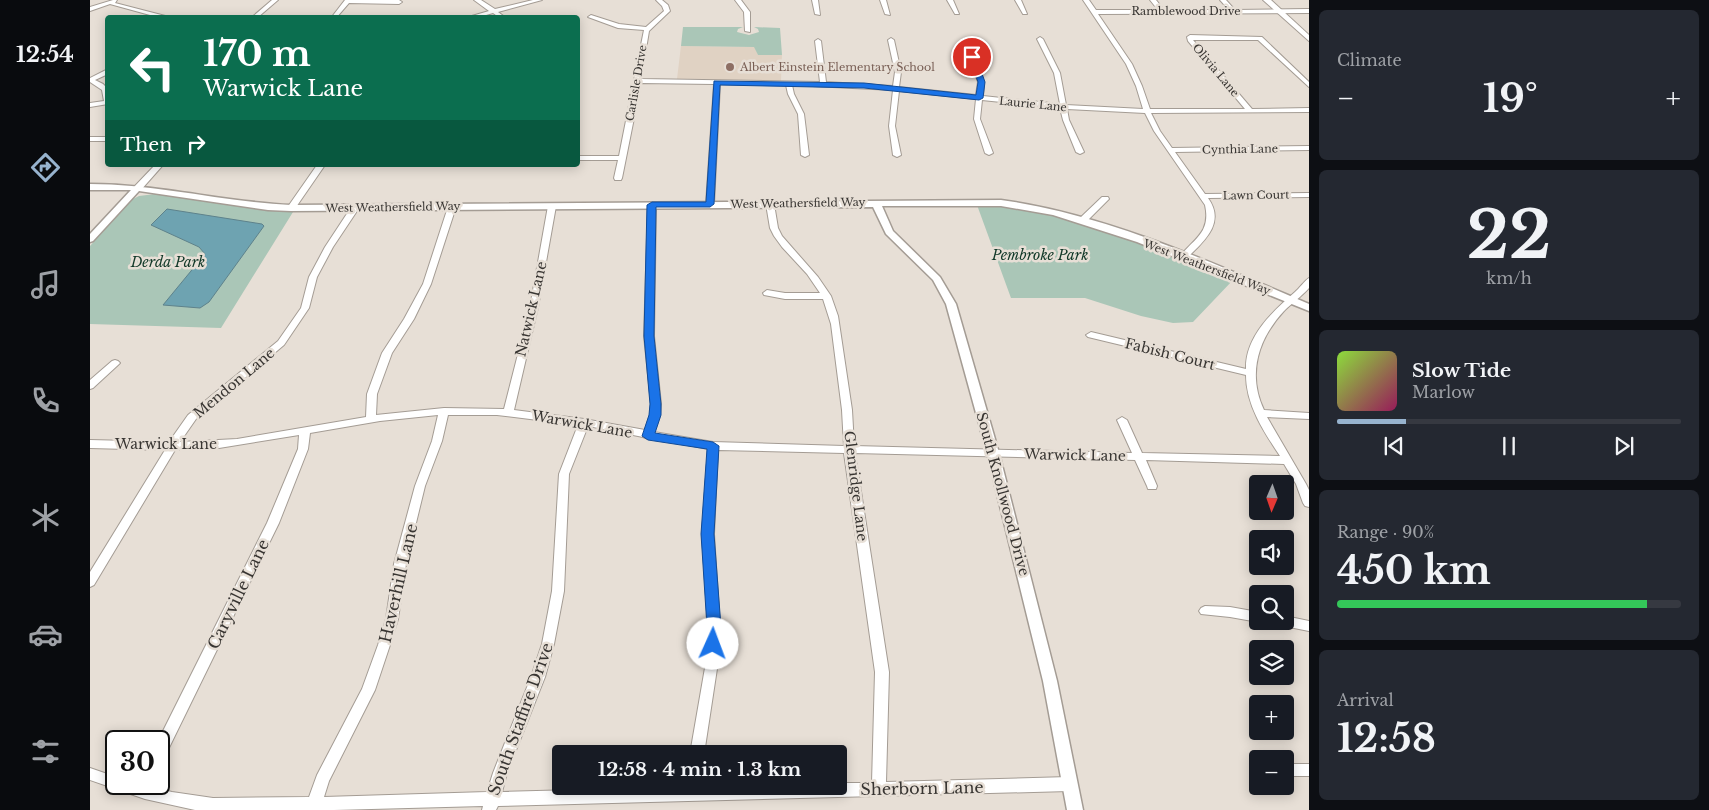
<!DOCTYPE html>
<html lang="en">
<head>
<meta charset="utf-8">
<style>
  :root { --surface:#171b24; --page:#242831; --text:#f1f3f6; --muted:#9ea1a6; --line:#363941; --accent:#97b3ce }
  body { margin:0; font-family:"Libre Baskerville",serif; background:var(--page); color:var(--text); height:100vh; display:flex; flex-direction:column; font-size:19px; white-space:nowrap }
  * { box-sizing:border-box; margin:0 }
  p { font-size:16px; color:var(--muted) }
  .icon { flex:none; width:28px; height:28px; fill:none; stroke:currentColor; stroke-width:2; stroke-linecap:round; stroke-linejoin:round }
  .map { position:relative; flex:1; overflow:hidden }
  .drawer { display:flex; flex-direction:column; gap:10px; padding:10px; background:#0d0f14; width:400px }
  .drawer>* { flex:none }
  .guide { position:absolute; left:15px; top:15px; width:475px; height:152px; border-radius:5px; box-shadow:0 2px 12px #0003; background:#0b6e4f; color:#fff; overflow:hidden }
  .needle { width:32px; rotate:182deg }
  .controls { position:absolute; left:1159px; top:475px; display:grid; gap:10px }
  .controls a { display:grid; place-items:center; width:45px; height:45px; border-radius:5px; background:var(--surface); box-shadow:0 2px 12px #0003; font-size:25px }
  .speed { position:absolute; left:15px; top:730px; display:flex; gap:10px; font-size:25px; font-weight:700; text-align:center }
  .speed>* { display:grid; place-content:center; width:65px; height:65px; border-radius:50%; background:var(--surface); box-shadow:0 2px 12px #0003; line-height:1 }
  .speed .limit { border:2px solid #111; border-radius:8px; background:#fff; color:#111 }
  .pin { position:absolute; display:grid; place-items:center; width:42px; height:42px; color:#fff; margin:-21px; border:2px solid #fff; border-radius:50%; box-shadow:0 1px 5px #0007 }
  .me { position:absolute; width:55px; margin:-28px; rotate:2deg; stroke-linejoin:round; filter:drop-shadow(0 0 4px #0008) }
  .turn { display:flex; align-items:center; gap:18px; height:105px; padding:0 15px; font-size:22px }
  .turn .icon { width:65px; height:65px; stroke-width:2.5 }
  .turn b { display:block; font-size:35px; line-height:42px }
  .then { display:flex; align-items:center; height:48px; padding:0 15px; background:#0003; gap:10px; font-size:19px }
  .big { font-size:38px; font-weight:700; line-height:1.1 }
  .drawer .card { flex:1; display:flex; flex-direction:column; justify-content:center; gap:8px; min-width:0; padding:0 18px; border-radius:8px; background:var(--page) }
  .drawer .dial { align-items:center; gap:0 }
  .dial b { font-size:65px; line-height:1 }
  .song { display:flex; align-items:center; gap:15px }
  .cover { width:60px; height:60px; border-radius:8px; background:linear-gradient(135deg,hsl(90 70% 55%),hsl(330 70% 35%)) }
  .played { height:5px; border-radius:2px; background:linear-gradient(90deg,var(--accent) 20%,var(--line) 20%) }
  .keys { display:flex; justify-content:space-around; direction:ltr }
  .heat { display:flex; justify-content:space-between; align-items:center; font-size:28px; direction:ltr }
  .charge { height:8px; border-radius:4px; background:linear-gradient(90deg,#34c759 90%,var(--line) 0) }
  .trip { position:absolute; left:462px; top:745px; width:295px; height:50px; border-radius:5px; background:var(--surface); box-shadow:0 2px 12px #0003; font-weight:700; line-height:50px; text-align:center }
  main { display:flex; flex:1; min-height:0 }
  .tabs { display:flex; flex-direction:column; width:90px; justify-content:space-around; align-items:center; background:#090b0e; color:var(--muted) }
  .tabs .icon { width:35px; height:35px }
  .tabs .selected { color:var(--accent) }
  .tabs b { font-size:22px; color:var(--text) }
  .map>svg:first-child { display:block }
  .built { fill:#e0d2c3 }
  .green { fill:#aac6b7 }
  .water { fill:#6ea3b1; stroke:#5e828b }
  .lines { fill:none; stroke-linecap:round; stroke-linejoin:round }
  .minor-casing { stroke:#a49c94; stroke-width:2 }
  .tertiary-casing { stroke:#a49c94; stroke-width:3 }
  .secondary-casing { stroke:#a49c94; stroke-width:2 }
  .minor { fill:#fff; fill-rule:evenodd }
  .tertiary { fill:#fff; fill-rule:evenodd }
  .secondary { fill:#fff; fill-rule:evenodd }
  .route { fill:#1a73e8; stroke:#114b97 }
  .education-dot { fill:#8d6e63; stroke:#e7dfd6; stroke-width:2 }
  .labels { text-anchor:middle; stroke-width:5; stroke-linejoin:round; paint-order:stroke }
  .far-street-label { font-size:11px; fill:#383532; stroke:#e7dfd6 }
  .far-education-label { font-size:11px; fill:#785e54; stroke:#e7dfd6; text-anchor:start }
  .park-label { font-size:14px; font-style:italic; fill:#113828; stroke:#e7dfd6 }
  .street-label { font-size:14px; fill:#383532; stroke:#e7dfd6 }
  .near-street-label { font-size:16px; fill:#383532; stroke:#e7dfd6 }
</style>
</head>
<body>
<main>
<nav class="tabs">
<b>12:54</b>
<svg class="icon selected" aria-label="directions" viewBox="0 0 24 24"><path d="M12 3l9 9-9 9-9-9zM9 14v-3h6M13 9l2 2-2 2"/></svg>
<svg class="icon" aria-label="music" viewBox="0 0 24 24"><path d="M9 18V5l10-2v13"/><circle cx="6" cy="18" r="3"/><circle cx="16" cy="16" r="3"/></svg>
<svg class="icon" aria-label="phone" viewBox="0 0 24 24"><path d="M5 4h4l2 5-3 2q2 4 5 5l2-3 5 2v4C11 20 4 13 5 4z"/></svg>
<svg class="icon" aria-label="climate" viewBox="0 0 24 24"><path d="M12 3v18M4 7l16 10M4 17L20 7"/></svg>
<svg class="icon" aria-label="car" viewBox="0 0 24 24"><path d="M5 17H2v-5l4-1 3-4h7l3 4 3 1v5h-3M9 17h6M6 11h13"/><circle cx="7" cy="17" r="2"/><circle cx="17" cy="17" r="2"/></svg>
<svg class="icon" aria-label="filters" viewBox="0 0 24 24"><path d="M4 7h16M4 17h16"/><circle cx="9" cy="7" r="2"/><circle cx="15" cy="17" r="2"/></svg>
</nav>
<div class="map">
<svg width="1219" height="810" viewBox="0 0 1219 810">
  <rect width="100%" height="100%" fill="#e7dfd6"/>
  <path class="built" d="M591,46L665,47L668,55H692L691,81L587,79Z"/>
  <path class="green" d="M593,27H653L648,29L647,32L659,35L669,32L668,29L664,27L690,28L692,55H668L664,47L591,46Z
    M65,194L166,209L203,212L131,328L0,324V246L41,200L49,196Z
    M887,205C976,208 1061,247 1143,280L1103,322L1083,323L1051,316L995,298H921Z"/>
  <path class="water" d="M77,209L172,224L174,226L119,302L110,308L73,305L115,254L109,247L61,225Z"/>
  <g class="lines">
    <defs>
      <path id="minor" d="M23,0H27L25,3L83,18H71L20,4L0,11V7Z
        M182,0H188L167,18H161Z
        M255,0H309L312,2L309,4L259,3L246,18H241Z
        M384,0H391L405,9L443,0H452L408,12L416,18H410L403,13L386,18H375L399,11Z
        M566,0H572L578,5L580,11L559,31L551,79L730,82L725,41L728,39L731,41L736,82L803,86L805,72L798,40L801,38L804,40L811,72L809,87L886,95L888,82L872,40L875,38L878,40L894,82L893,96L970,104L964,73L947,39L950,37L953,39L970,73L976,105L1053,109L1046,86L1036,64L993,0H999L1006,10H1068L1060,0H1066L1074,10H1139L1130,0H1136L1145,10L1219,9V13L1008,14L1042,64L1052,86L1060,109H1155L1098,41L1097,37L1100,35L1172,37L1219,82V87L1168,40H1103L1162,109L1219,108V112L1061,113L1070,131L1082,148L1219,146V150L1085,152L1115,194L1219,193V197L1118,198C1136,223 1114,241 1097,258H1094L1090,256C1105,238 1121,232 1115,205L1064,131L1055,113L977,109L979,120L994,152L990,154L986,152L973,120L970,108L892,100L890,119L903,153L899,155L895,153L884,119L886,99L809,91L805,126L811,155L807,157L803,155L799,126L803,90L702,85L704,94L714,114L719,155L715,157L711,155L708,114L698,94L696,85L630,84L624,204L620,206L616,204L624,84L551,83L532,178L531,180H525L524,178L528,160H488V156H529L554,30L528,28L498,17L501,15L529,24L556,27L574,11L572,6Z
        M645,0H651L660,12V32L655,31L654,12Z
        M722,0H728L730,15L725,14Z
        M790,0H796L800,15L795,14Z
        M857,0H863L869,14H865Z
        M925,0H931L937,14H933Z
        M18,69V74L5,80L13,84L18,89V104L0,107V103L14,101L12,90L0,82V78Z
        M0,137H18V141H0Z
        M65,165H73L50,191H44V187Z
        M227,165H235L204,210H198L197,208Z
        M1012,197H1018L1019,199L996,222H990V218Z
        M677,202H683L684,204L688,228L692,236L728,277L741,296L748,316L762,410L764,446L1042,453L1027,420L1032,417L1037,420L1052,453L1190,456C1174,432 1156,405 1156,375L998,337L996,335L1001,332L1156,369C1155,337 1183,311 1205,292C1210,288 1214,281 1219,278V288C1212,296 1202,303 1194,311C1168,339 1157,374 1174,410L1219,413V419L1177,417L1216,484L1219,490V507L1215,506L1213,503L1206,484L1194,464L1056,460L1067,486L1066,489H1058L1057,486L1045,460L765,453L799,672L796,782L979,777L984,779L986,784L984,789L979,791L408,806L406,810H392L393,806L244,810H105L55,799L0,780V768L26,777V784H49L82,792L123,798L219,797L227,775L272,689L288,645L296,619L304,564L325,486L342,441L348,415L290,421L220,433L218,449L189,523L74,758L69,760L68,741L177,523L208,449L209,435L129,448L85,450L4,585L0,587V572L75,450L0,448V440L79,442L98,415L188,341L211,308L219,277L235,247L262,206H265L269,208L243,247L227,277L219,308L194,345L106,419L90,442L147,439L276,417L277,394L292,353L314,319L333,284L358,207L362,205L366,207L341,284L324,319L302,353L287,394L286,415L354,408L414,409L440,307L458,206L462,204L466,206L448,307L424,410L494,419L555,430L560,415L561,404L554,336L558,205L562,203L566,205L564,336L571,404L570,415L564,432L623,442L754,446L752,410L741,324L733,299H695L674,295L673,293L677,290L695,293H730L717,274L692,247L684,236L680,228L676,204ZM358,415H407L488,425L469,474L462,591L452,644L441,677L403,773L397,792L234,797L239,781L285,690L300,645L308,619L316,564L335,486L352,441ZM498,426L553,437L558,439L562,438L618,449L612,534L618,627L616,662L600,754H614L628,662L630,627L624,534L628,450L754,453L785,672L782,783H749V786H637L412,792L417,773L455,677L464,644L474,591L479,474Z
        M25,360L28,361L30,363L28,365L3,388L0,389V380L22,361Z
        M1115,606L1140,607L1168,612V621H1170L1168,622L1140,617L1111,614L1109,611L1111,608Z
        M1195,616L1219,621V631L1189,625L1187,621H1195Z
        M1195,764H1219V776H1195Z"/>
      <path id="tertiary" d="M0,184C68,184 133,202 201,205L911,200C1015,214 1123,263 1219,304V311L1047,242L963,215L911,206H792L803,231L850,277L866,304L909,453L967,681L993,810H977L953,681L897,453L856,304L843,280L796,234L783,207L201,211L178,210L49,191L3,241L0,242V234L41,190H0Z"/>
      <path id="secondary" d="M1173,0H1181L1219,35V41Z"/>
    </defs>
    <use href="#minor" class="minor-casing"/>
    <use href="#tertiary" class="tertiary-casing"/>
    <use href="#secondary" class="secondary-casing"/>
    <use href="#minor" class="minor"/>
    <use href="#tertiary" class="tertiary"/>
    <use href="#secondary" class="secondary"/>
  </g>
  <path class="route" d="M882,55L886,57L895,82L893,98L889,100L774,88L630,85L624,204L620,207H566L564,336L571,404V415L565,433L623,442L629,446L624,534L631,627L628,649L623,650L618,649L616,644L617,627L611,534L617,449L558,440L552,436L559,415L560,404L554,336L557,205L562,202H616L624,81L774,83L886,95L888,82L879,57Z"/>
  <circle class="education-dot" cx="640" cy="67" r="5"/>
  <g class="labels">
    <g class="far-street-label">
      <text x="1096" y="15">Ramblewood Drive</text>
      <text transform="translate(1126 70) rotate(50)" y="4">Olivia Lane</text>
      <text transform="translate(546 83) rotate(-80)" y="4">Carlisle Drive</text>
      <text transform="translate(943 104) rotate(6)" y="4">Laurie Lane</text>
      <text transform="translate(1150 149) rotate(-1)" y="4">Cynthia Lane</text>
      <text transform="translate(1166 195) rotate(-1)" y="4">Lawn Court</text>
      <text transform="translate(708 203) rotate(-1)" y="4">West Weathersfield Way</text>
      <text transform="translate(303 207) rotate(-1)" y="4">West Weathersfield Way</text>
      <text transform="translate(1117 267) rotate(21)" y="4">West Weathersfield Way</text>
    </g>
    <g class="far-education-label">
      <text x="650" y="71">Albert Einstein Elementary School</text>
    </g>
    <g class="park-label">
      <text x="950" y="260">Pembroke Park</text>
      <text x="78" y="267">Derda Park</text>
    </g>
    <g class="street-label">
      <text transform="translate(441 309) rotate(-77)" y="5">Natwick Lane</text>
      <text transform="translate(1080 354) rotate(14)" y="5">Fabish Court</text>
      <text transform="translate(144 383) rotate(-40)" y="5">Mendon Lane</text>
      <text transform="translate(492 424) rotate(10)" y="5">Warwick Lane</text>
      <text x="76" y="449">Warwick Lane</text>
      <text transform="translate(985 455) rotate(1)" y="5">Warwick Lane</text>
      <text transform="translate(766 486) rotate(83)" y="5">Glenridge Lane</text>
      <text transform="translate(913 494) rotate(75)" y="5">South Knollwood Drive</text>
    </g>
    <g class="near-street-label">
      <text transform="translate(308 583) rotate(-77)" y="6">Haverhill Lane</text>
      <text transform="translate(148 594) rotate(-64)" y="6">Caryville Lane</text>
      <text transform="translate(430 719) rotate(-70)" y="6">South Staffire Drive</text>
      <text transform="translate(832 788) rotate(-1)" y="6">Sherborn Lane</text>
    </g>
  </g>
</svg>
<div class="controls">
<a><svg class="needle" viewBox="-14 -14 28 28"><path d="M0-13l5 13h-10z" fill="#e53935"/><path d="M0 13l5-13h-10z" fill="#9ea1a6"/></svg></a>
<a><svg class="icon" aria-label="sound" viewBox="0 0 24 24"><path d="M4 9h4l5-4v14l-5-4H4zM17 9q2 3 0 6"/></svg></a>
<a><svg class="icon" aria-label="search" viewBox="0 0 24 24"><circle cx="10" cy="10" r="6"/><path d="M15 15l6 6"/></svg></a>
<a><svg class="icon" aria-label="layers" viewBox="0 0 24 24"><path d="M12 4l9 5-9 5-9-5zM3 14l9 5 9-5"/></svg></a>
<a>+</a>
<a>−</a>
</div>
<div class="speed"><div class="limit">30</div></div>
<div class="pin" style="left:882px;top:57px;background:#d93025"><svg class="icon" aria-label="arrive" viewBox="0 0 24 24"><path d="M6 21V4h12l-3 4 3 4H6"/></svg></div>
<svg class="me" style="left:623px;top:644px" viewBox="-20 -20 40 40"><circle r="19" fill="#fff"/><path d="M0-13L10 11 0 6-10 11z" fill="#1a73e8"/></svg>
<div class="trip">12:58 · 4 min · 1.3 km</div>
<div class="guide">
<div class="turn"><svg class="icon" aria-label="left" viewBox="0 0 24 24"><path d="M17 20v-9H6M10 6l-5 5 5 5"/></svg><div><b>170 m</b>Warwick Lane</div></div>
<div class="then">Then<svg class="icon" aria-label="right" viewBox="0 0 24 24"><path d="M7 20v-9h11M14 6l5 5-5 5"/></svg></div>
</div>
</div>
<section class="drawer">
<div class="card"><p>Climate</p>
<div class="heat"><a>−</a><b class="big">19°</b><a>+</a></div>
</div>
<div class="card dial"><b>22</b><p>km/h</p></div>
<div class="card">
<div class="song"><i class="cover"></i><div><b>Slow Tide</b><p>Marlow</p></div></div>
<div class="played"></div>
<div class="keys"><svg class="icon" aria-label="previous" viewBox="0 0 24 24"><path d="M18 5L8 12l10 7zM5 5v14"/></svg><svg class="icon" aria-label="pause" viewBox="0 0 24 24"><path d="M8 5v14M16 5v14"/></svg><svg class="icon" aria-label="next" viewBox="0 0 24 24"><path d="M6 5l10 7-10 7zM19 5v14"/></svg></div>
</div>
<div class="card"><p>Range · 90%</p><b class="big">450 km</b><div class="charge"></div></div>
<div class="card"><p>Arrival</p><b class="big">12:58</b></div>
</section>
</main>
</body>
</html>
